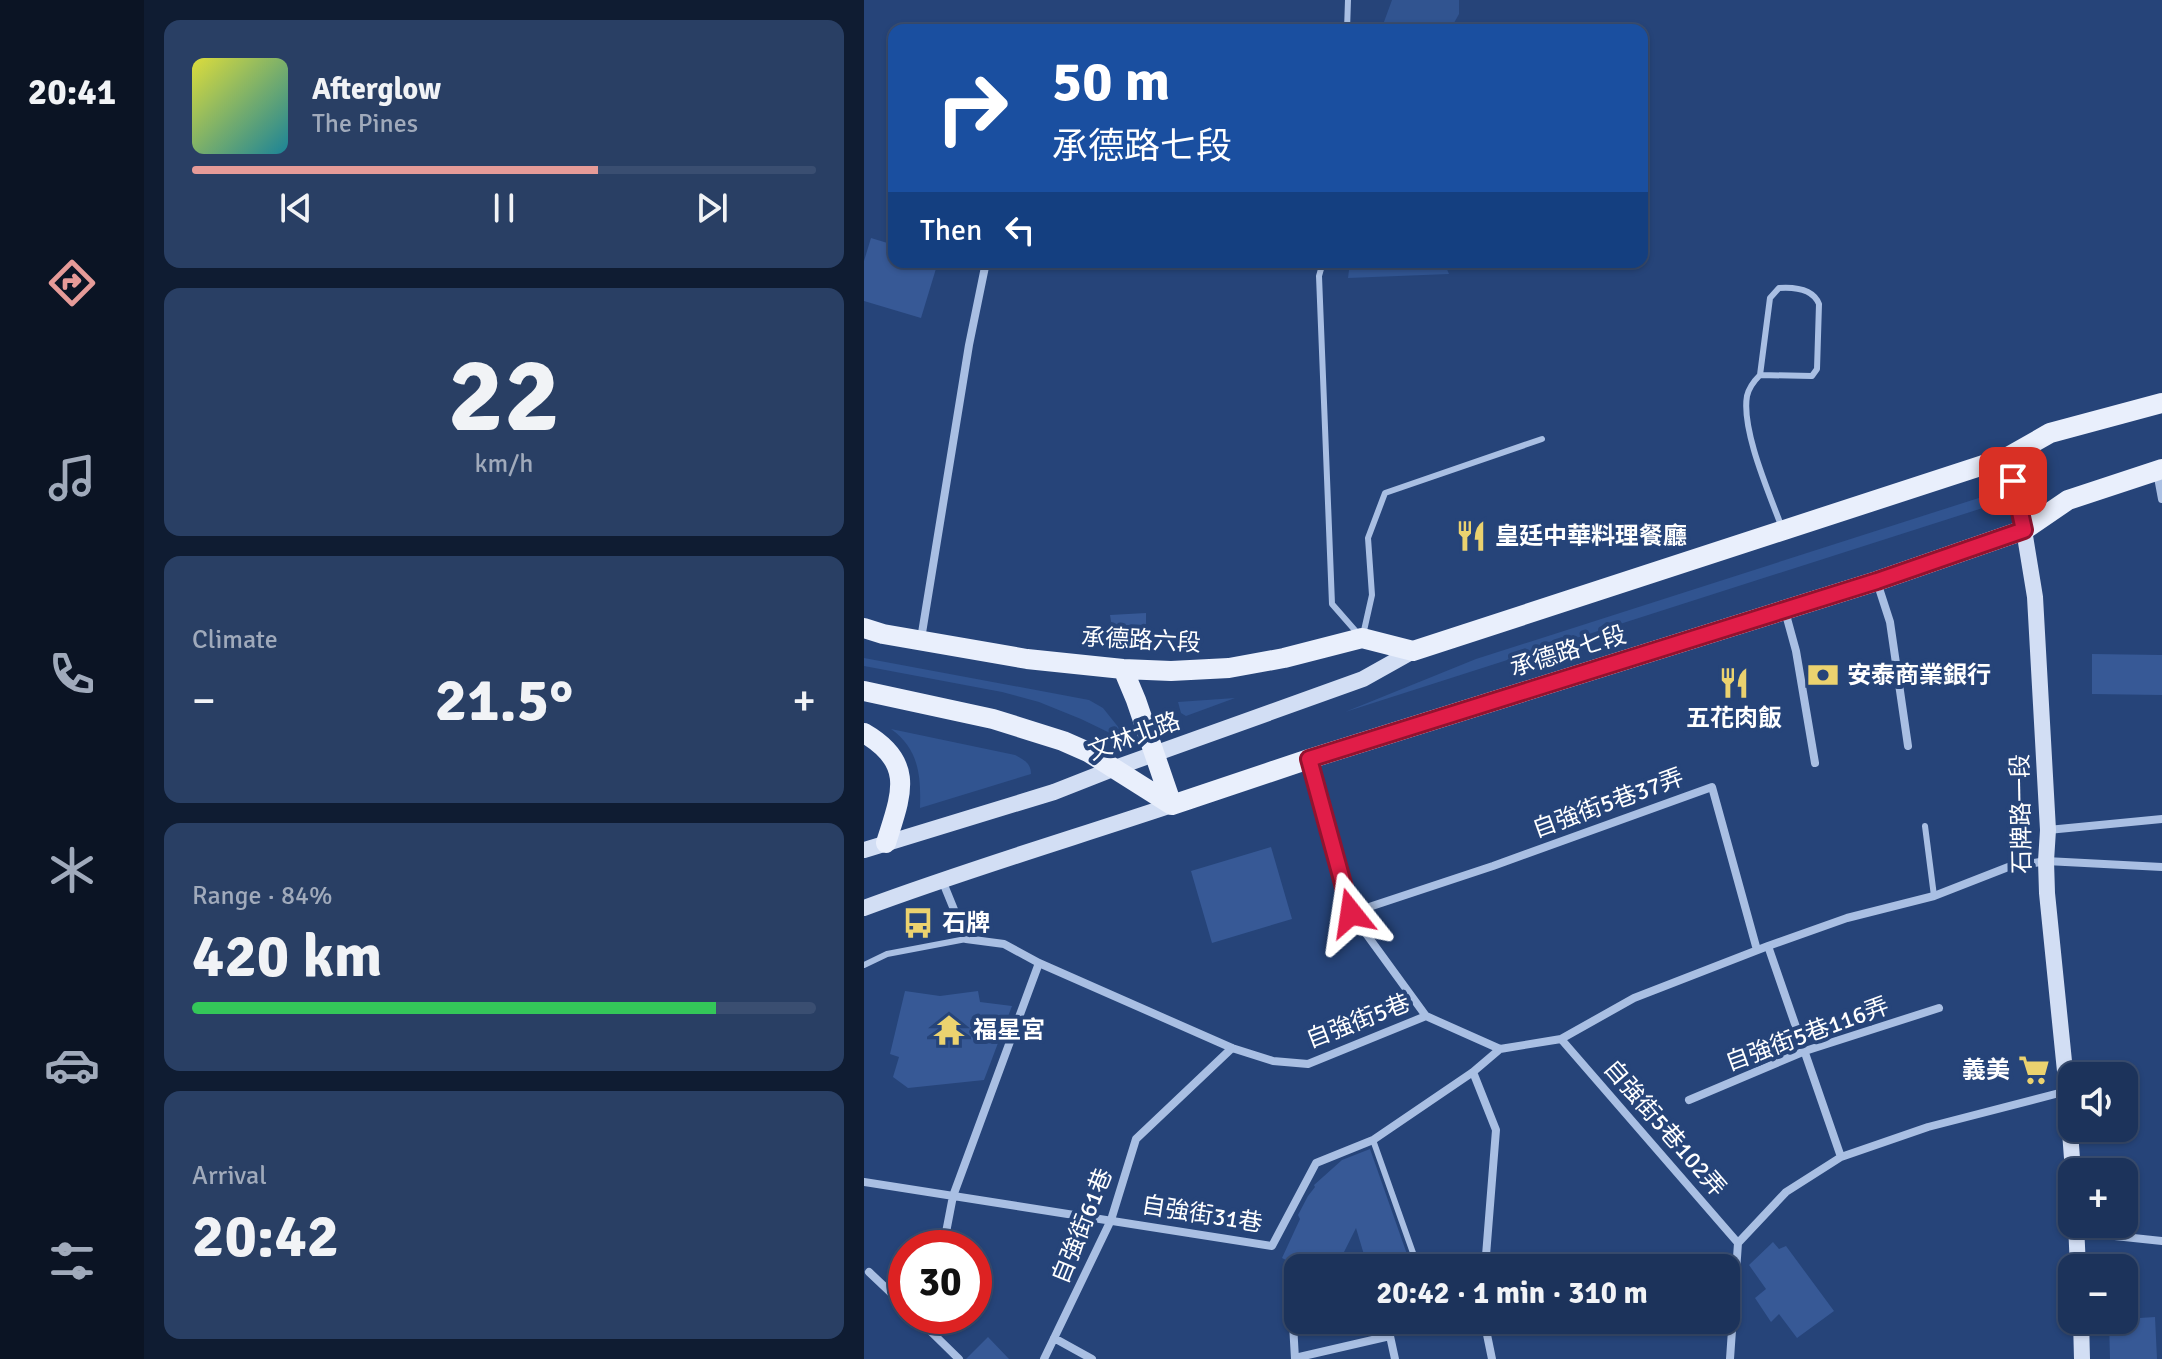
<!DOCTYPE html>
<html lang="en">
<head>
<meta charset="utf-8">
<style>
  :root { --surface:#1c335b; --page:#293f64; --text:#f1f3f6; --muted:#a0aabb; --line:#3a4e71; --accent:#e69b98 }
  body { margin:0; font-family:Signika,"Noto Sans TC",sans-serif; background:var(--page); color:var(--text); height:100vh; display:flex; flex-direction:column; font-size:30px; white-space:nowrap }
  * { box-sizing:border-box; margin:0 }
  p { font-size:26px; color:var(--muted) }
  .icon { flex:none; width:44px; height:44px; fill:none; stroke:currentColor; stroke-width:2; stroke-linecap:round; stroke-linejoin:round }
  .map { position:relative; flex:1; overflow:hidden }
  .panel { display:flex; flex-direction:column; gap:20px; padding:20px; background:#0f1c32; width:720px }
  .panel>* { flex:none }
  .hud { position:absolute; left:24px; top:24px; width:760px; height:244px; border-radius:16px; box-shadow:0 2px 6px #0004,0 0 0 2px var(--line); background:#1a4fa0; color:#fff; overflow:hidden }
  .fabs { position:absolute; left:1194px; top:1062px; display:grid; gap:16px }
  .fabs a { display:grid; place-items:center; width:80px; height:80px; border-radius:16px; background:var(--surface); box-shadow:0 2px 6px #0004,0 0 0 2px var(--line); font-size:40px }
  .speed { position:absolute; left:24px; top:1230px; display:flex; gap:16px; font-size:40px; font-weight:700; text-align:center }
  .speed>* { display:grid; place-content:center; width:104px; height:104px; border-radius:50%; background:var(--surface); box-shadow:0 2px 6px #0004,0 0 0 2px var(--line); line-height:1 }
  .speed .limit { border:12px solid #d22; background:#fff; color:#111 }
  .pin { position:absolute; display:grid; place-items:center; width:68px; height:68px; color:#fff; margin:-34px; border-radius:16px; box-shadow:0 4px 12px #0006 }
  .me { position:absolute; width:88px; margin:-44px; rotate:345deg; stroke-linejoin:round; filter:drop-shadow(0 0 6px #0008) }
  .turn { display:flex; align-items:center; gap:28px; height:168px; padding:0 32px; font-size:36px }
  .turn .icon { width:104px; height:104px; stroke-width:2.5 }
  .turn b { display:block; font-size:56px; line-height:68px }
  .then { display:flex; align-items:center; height:76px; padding:0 32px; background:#0003; gap:16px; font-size:30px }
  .big { font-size:60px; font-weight:800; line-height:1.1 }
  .panel .tile { flex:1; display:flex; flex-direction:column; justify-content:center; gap:12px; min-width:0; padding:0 28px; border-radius:16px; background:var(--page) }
  .panel .dial { align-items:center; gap:0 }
  .dial b { font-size:104px; line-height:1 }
  .song { display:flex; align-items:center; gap:24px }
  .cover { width:96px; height:96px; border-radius:12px; background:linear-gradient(135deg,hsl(60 70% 55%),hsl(190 70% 35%)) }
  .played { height:8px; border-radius:4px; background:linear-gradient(90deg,var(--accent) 65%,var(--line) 65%) }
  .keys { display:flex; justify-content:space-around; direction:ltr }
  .heat { display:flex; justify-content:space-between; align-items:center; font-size:44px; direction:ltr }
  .charge { height:12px; border-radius:6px; background:linear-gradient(90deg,#34c759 84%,var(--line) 0) }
  .trip { position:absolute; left:420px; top:1254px; width:456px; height:80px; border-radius:16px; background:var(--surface); box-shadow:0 2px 6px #0004,0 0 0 2px var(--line); font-weight:800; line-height:80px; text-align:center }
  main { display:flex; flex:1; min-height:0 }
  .tabs { display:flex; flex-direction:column; width:144px; justify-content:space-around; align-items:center; background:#0b1424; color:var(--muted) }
  .tabs .icon { width:56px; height:56px }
  .tabs .on { color:var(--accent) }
  .tabs b { font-size:36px; color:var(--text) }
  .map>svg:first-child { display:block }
  .green { fill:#315490 }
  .building { fill:#375996 }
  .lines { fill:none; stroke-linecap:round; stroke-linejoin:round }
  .lane { stroke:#a9bfe3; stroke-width:6 }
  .street { stroke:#a9bfe3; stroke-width:8 }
  .secondary { stroke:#d2def4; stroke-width:16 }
  .primary { stroke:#e9effc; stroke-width:20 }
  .route-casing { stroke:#92132f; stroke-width:20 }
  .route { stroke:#e11d48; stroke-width:14 }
  .labels { text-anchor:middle; stroke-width:8; stroke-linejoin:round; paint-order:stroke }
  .poi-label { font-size:24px; font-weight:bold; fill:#fff; stroke:#264479; text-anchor:start }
  .street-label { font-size:24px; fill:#fff; stroke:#264479 }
</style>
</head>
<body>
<main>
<nav class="tabs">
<b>20:41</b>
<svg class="icon on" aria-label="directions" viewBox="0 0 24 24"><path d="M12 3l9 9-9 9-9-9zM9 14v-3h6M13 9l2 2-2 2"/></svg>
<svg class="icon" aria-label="music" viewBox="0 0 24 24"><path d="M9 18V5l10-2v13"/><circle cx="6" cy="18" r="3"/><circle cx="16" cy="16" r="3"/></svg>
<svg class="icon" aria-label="phone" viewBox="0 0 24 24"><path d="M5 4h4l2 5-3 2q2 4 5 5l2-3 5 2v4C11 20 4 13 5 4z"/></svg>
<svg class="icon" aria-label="climate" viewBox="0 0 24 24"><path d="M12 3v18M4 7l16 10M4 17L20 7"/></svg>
<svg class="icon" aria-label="car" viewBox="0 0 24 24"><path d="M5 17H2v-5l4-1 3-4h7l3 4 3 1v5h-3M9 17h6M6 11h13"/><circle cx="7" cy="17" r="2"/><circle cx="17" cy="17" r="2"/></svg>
<svg class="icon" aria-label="filters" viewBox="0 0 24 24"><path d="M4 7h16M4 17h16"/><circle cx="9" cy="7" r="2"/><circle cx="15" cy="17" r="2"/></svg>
</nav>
<section class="panel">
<div class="tile">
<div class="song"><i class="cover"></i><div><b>Afterglow</b><p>The Pines</p></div></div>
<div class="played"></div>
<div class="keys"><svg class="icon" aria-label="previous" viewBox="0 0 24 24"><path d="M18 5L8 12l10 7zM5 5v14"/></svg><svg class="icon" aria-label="pause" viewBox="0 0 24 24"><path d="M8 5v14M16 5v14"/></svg><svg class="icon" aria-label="next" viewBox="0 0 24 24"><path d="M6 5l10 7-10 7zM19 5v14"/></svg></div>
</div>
<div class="tile dial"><b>22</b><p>km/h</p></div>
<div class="tile"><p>Climate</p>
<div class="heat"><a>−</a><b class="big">21.5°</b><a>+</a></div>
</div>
<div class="tile"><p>Range · 84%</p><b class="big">420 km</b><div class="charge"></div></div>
<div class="tile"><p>Arrival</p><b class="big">20:42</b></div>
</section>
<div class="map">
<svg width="1298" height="1359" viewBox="0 0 1298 1359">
  <rect width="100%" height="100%" fill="#264479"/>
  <path class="green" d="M528,0H595V14L586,30H517Z
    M486,262H580L585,274L484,278Z
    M1121,496L1125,506L481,712L612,659Z
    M0,658L225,700L239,708L255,728L252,732L246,733L217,719L175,702L138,692L0,666Z
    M371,698L322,716L317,713L314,702Z
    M27,729L151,755C160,760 167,763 167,774L56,808C57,776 55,749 27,729Z"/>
  <path class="building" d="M7,238L30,245V262H74L57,318L0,301V261Z
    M282,613V633L249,634L246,615Z
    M1228,654L1298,655V695L1228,694Z
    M407,847L428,919L348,943L327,871Z
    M41,991L76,996L114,991L116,1002L148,1006L120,1080L44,1088L29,1077L35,1057L26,1054Z
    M506,1149L545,1260L525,1268H504L492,1228L472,1268H438L418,1258L436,1219L434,1215L444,1196L451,1187L450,1185L478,1160Z
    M909,1242L915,1249L922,1246L970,1311L933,1338L915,1314L907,1322L891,1298L902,1289L885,1265Z
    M1291,1317L1293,1359H1246L1245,1320Z
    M124,1337L145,1359H102Z"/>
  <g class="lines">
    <path class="lane" d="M483,30L484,0
      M459,262L455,276L468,604L496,636
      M896,375L948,376L953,369L955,304C949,289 930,287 915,288L906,298L896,375C890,381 885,387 883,396C877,430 906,495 918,528
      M499,635L508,595L504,538L521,493L678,439
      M1061,826L1070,896
      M0,965L23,954L102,939
      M509,1140L554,1267"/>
    <path class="street" d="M1293,472L1298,499
      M1013,582L1026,622L1044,746
      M921,611L932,651L951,763
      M57,639L105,345L122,262
      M446,759L487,913L562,1016
      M1184,830L1298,819
      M78,880L102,939L140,944L175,963L368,1048L409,1061L444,1064L562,1016L636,1049L697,1039L770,998L904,946L983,918L1070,896L1152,864H1164L1182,861L1298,867
      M487,913L629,866L848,787L893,950
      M904,946L977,1157
      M697,1039L874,1243
      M609,1072L632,1130L621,1268
      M825,1100L941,1051L1075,1008
      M0,1182L408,1246L452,1163L509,1140L609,1072L636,1049
      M1213,1232L1298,1241
      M79,1248L89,1196L175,963
      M622,1265L660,1268
      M5,1272L42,1307
      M428,1306L431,1359
      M51,1316L95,1359
      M620,1320L628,1359
      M190,1338L228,1359
      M431,1358L526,1336L531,1359
      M180,1359L247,1220L272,1139L368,1048
      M866,1359L874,1243L922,1192L977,1157L1064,1127L1203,1091"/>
    <path class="secondary" d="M1144,457L1160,530L1171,597L1184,830L1182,861L1183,893L1203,1091L1209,1172
      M0,850L190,792L251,768L499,679L549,651
      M0,908C102,870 206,839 308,805
      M1212,1224L1214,1268
      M1217,1320L1218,1359"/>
    <path class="primary" d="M0,628L19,634L163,659L259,669L307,671L365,668L420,658L498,638L549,651L1144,457L1186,433L1298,403
      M259,669L272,700L308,805
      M0,691L129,719L199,741L224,752L308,805
      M0,733C52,763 37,795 22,843
      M308,805L445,759L1013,581L1160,530L1204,500L1298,469"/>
  </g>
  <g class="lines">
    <defs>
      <path id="route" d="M487,913L445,759L1013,581L1160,530L1149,481"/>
    </defs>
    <use href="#route" class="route-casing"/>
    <use href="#route" class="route"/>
  </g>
  <defs>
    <symbol id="restaurant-bare" viewBox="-9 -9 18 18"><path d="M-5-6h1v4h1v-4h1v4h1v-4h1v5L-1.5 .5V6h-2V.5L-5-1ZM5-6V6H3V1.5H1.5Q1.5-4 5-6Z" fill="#ebd26f" stroke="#264479" stroke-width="2.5" paint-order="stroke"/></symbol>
    <symbol id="bank-bare" viewBox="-9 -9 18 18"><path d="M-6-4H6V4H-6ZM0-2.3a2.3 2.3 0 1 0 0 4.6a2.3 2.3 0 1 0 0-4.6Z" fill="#ebd26f" stroke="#264479" stroke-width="2.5" paint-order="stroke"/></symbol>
    <symbol id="bus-bare" viewBox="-9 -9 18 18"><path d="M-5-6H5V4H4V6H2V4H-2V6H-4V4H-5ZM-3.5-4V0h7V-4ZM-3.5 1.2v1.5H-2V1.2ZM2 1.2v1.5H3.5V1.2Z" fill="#ebd26f" stroke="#264479" stroke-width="2.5" paint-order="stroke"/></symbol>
    <symbol id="temple-bare" viewBox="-9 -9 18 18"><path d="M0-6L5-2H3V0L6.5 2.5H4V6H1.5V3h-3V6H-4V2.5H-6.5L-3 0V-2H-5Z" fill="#ebd26f" stroke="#264479" stroke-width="2.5" paint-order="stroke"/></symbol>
    <symbol id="supermarket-bare" viewBox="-9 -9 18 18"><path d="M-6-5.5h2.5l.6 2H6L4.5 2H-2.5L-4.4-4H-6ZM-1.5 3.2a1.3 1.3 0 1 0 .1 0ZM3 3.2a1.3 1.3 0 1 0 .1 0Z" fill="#ebd26f" stroke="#264479" stroke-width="2.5" paint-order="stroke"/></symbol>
  </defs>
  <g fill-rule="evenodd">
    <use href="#restaurant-bare" x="585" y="514" width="44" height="44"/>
    <use href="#bank-bare" x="937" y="653" width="44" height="44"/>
    <use href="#restaurant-bare" x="848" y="661" width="44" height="44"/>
    <use href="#bus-bare" x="32" y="901" width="44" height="44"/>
    <use href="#temple-bare" x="63" y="1008" width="44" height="44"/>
    <use href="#supermarket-bare" x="1148" y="1048" width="44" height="44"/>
  </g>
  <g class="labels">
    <g class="poi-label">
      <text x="631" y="544">皇廷中華料理餐廳</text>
      <text x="983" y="683">安泰商業銀行</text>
      <text x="870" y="726" text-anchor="middle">五花肉飯</text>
      <text x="78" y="931">石牌</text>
      <text x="109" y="1038">福星宮</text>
      <text x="1146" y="1078" text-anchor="end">義美</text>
    </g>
    <g class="street-label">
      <text transform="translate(277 640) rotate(3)" y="8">承德路六段</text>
      <text transform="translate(704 651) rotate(-17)" y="8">承德路七段</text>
      <text transform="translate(270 736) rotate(-20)" y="8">文林北路</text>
      <text transform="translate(744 803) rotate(-20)" y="8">自強街5巷37弄</text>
      <text transform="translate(1157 814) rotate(-91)" y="8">石牌路一段</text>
      <text transform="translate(494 1021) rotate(-21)" y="8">自強街5巷</text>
      <text transform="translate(943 1034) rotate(-20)" y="8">自強街5巷116弄</text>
      <text transform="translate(801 1128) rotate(49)" y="8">自強街5巷102弄</text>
      <text transform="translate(338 1214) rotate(9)" y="8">自強街31巷</text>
      <text transform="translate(218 1226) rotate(-68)" y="8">自強街61巷</text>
    </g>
  </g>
</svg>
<div class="fabs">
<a><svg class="icon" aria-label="sound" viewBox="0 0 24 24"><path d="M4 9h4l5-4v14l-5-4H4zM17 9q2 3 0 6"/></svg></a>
<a>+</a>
<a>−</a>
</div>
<div class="speed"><div class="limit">30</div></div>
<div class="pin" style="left:1149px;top:481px;background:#d93025"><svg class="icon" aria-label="arrive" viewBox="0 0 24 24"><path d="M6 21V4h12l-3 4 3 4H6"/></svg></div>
<svg class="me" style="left:487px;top:913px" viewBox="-20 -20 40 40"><path d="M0-17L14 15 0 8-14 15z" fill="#e11d48" stroke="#fff" stroke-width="4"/></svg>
<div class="trip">20:42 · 1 min · 310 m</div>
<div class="hud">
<div class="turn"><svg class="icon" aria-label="right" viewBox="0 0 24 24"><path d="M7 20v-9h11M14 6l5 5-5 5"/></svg><div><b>50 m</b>承德路七段</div></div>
<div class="then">Then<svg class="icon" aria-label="left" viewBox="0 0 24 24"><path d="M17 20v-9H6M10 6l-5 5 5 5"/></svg></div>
</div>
</div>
</main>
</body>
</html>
